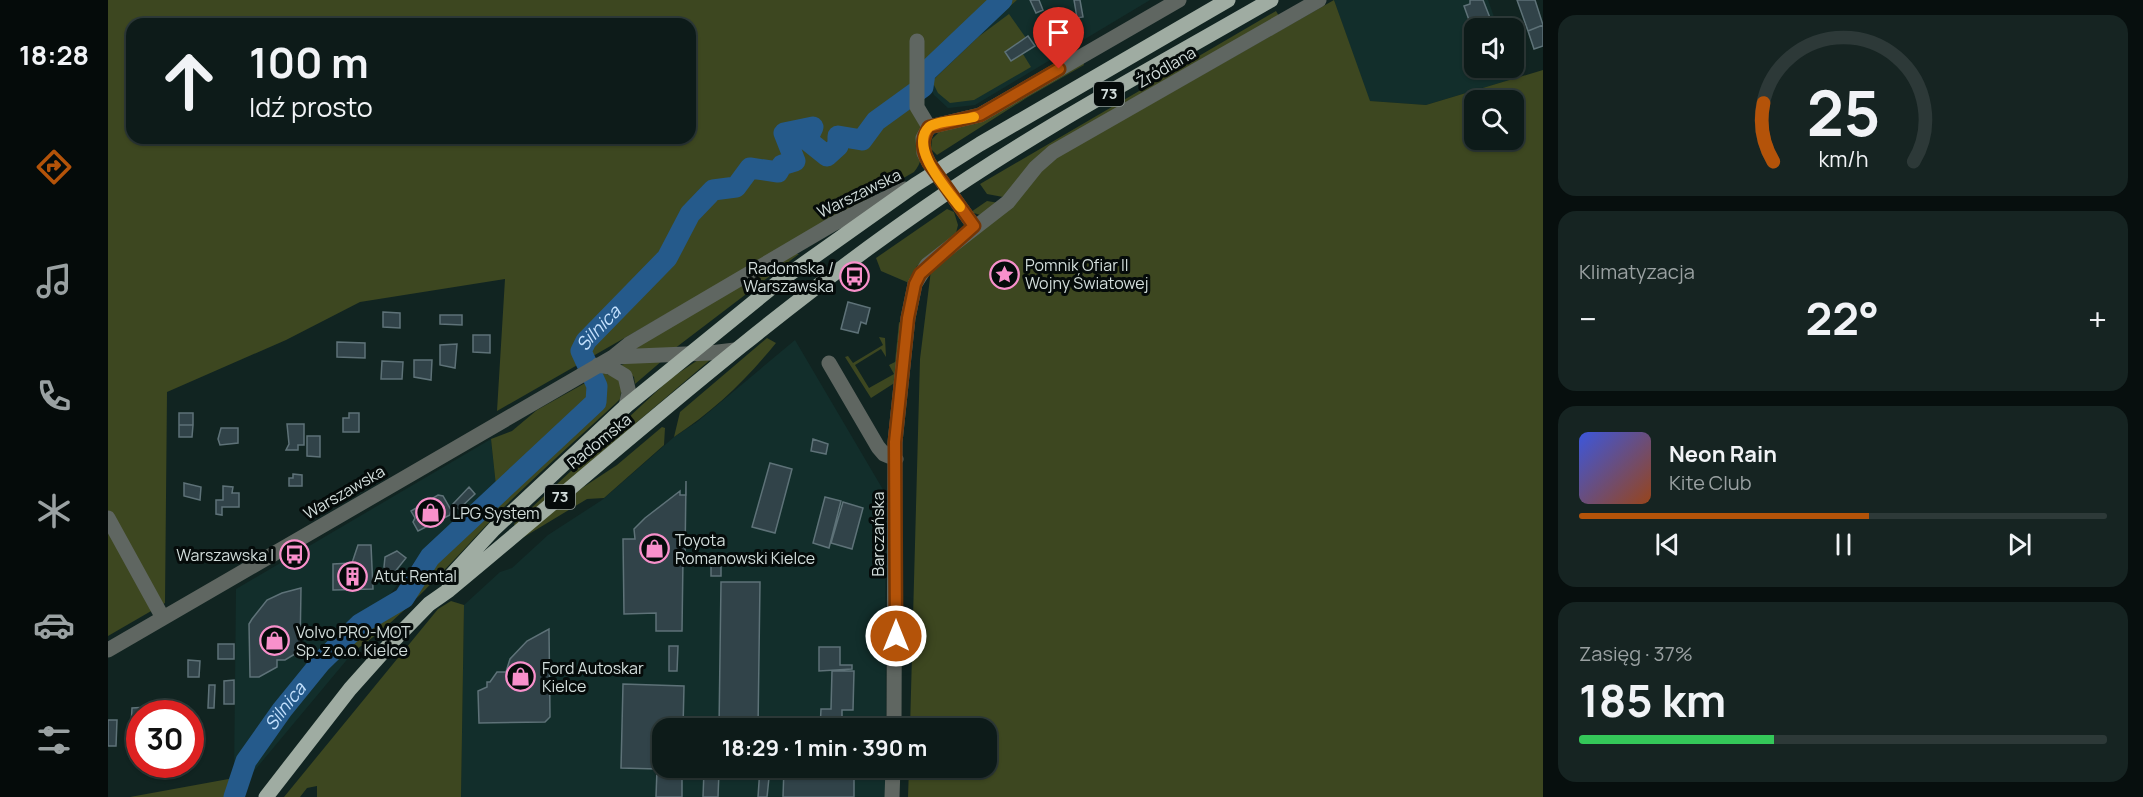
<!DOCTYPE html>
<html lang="pl">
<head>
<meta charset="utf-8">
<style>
  :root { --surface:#0d1b19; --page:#162422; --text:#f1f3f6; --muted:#9aa1a2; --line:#2d3938; --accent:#b45309 }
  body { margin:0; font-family:Manrope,sans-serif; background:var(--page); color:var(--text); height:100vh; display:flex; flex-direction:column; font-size:22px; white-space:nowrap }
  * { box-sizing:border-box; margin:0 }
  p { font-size:20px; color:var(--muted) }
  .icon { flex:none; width:33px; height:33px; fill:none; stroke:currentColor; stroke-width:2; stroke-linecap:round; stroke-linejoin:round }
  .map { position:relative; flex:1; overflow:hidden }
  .side { display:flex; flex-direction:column; gap:15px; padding:15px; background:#070f0e; width:600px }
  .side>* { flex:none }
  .banner { position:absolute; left:18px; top:18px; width:570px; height:126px; border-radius:18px; box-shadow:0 2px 4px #0004,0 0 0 2px var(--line); background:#0d1b19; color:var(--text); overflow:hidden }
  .tools { position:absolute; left:1356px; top:18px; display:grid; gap:12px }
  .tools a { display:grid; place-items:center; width:60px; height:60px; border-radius:12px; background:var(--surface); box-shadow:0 2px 4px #0004,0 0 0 2px var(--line); font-size:30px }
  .speed { position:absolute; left:18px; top:700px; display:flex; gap:12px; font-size:30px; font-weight:700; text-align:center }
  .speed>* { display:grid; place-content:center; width:78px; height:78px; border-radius:50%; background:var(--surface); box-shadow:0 2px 4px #0004,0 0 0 2px var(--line); line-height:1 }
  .speed .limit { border:9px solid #d22; background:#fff; color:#111 }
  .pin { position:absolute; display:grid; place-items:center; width:51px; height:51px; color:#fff; margin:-62px -26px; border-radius:50% 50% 50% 0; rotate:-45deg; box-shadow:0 0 6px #0007 }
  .pin .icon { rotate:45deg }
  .me { position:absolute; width:66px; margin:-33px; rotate:0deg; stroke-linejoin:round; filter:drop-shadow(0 0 4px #0008) }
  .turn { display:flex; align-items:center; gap:21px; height:126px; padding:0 24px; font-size:27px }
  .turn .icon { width:78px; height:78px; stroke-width:2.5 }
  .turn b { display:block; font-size:42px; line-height:51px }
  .big { font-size:45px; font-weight:700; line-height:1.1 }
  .side .card { flex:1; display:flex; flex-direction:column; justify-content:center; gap:9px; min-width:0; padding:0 21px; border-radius:18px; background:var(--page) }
  .side .dial { align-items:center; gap:0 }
  .dial svg { height:156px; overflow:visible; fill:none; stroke:var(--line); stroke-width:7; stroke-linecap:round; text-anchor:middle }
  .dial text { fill:var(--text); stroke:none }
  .song { display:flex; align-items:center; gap:18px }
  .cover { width:72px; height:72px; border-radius:9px; background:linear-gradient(135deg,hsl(230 70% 55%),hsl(20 70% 35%)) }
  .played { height:6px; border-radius:3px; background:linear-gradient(90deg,var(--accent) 55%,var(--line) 55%) }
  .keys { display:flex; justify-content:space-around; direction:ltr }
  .heat { display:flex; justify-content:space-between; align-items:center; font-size:33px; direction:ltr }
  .charge { height:9px; border-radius:4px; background:linear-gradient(90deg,#34c759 37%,var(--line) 0) }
  .trip { position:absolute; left:544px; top:718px; width:345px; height:60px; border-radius:18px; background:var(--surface); box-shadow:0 2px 4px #0004,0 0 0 2px var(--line); font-weight:700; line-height:60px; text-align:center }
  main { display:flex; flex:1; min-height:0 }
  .tabs { display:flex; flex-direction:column; width:108px; justify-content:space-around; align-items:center; background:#050b0a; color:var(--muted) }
  .tabs .icon { width:42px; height:42px }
  .tabs .active { color:var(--accent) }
  .tabs b { font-size:27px; color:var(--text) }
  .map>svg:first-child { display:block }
  .built { fill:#122e2b }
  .green { fill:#3d4720; fill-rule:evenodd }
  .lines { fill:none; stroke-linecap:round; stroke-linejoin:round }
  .river { stroke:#255a8b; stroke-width:21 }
  .building { fill:#314349; stroke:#5e7278; stroke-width:1.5 }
  .minor { stroke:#5f6661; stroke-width:15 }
  .major { stroke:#9faca2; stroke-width:15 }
  .route-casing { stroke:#753606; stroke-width:15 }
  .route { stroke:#b45309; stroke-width:10 }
  .slow { stroke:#f59e0b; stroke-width:10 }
  .labels { text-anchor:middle; stroke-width:6; stroke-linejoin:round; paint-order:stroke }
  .shield { fill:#050b0a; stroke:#949e9c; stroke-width:1.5 }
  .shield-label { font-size:15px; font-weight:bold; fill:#d2dddb }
  .street-label { font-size:16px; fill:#d2dddb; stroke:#050b0a }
  .poi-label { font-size:16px; fill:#d2dddb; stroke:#050b0a; text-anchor:start }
  .water-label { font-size:18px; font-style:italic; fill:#c4e1fe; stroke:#050b0a }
</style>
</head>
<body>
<main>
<nav class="tabs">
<b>18:28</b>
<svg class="icon active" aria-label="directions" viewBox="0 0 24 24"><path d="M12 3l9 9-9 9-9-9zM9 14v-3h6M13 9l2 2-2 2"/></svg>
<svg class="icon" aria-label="music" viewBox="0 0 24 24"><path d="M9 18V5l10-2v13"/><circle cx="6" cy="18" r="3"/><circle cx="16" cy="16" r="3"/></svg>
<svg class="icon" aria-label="phone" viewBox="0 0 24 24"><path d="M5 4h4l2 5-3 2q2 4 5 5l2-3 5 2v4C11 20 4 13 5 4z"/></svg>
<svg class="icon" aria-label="climate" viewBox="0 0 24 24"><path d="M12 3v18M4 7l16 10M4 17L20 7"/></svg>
<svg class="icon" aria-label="car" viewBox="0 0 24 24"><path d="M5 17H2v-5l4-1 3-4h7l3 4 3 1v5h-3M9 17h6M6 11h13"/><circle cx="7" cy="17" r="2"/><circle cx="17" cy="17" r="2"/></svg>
<svg class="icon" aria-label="filters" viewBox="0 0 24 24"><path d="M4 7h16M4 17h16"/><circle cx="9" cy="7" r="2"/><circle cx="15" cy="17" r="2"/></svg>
</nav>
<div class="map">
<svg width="1435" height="797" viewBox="0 0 1435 797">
  <rect width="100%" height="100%" fill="#112421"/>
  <path class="built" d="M909,0H1042L867,105L840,108L826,95L819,81Z
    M1226,0H1380L1390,28H1366V68H1404L1408,78L1318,105L1261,101Z
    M687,340L777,493L778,729H555V768H778V797H353L356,605L392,572L404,568L440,535L494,500L566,437L589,422Z
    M383,439L388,486L320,552H314L271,609L242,656L136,783L126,778L128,589Z"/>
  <path class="green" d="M0,0H909L819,81L809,84C813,107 823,154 806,172L389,411L397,279L252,302L178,340L59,392L57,603L0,636ZM24,24H582V138H24Z
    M1226,0L1262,101L1318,105L1435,70V797H800L801,768H879V729H802L812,359L823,270L942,161ZM1366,100H1406V140H1366Z
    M1168,11L1171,16L967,135L895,197L879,194L872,184Z
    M901,14L918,38L897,52L903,61L915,54L923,67L866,100L842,103L830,93L824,81L870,37Z
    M975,62L976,65L920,97L829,155L823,149L824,139L834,129Z
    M879,201L891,203L872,215L863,212Z
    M839,209L846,212L850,225L848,233L809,266L801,283L773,271L768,258Z
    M687,254H691L566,349L523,350Z
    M791,322L794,323L788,382L763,398L737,357L740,356L745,363L775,345L771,337L777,338L778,357L773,349L747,365L761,388L786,374L781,365L787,362Z
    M659,338L668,343C637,381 607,410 566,437L572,412Z
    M555,360L527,384L526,377L513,365L523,362Z
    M590,360H602L407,526L406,524L563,378Z
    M495,373L508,377L514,385L512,399L507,404C470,438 432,472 396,507C366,536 255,668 216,661L241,631L265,609L285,597L304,576L320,552L388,486L383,439L404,431L429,410Z
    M554,427L557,428L556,445L496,498L479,499L411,540L474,488L509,465Z
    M343,601L356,605L353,797H209V786L199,788L192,797H176L330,609Z
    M126,778L136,783L135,797H22Z"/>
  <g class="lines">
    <path class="river" id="s1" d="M126,797L138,761L174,710L213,662L252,624L296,598L322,557L488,402L489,386L473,351L478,341L559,258L582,214L605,190L628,187L642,168L670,172L674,165L687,161L676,133L705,127L699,140L719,156L730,146V136L754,140L768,121L815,87L817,73L894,0"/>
  </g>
  <path class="building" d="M922,0H931L935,10L928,13Z
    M966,0H972L975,17L969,18Z
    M1362,0H1375L1386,28H1366V34L1356,6L1362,4Z
    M1409,0H1427L1435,25L1420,31Z
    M1435,25V46L1426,49L1420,31Z
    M920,36L927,46L903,61L897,52Z
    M1379,68H1400L1402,72L1383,79Z
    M740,302L762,308L758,324L753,322L750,333L733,329Z
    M275,312L292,313V328L275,327Z
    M332,315H354V325L332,324Z
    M365,335H382V353L365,352Z
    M229,342L257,343V358L229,357Z
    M349,344L347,368L332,365V345Z
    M306,360H324L323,380L306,377Z
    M274,361L295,362L294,379H273Z
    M71,413H85V425H71Z
    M241,413H251V432H235V418H241Z
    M179,424H196V445H190V450H178L181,444Z
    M71,425H85L84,437H71Z
    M113,428H130V443L112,445L110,439Z
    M199,436H212V457L199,456Z
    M705,439L720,444L718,454L703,451Z
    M662,463L684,469L667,533L644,527Z
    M185,474L194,475V486H181V478H185Z
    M578,481L577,558H575L574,631H548V613L516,614L515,539H527L526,529L537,518L572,491V495H578Z
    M76,483L93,487L92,500L76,496Z
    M115,486L125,487L124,493H131V507H114V515L108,514V500H115Z
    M361,487L367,494L351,509L345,504Z
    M330,495L335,496L343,510L342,515L310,531L305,522L307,518L303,511Z
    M717,497L733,501L721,548L705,543Z
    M735,502L755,508L744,549L723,543Z
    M250,545H263L265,589L225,590V564L244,563Z
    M289,551L298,558L282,578L275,572L278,569L276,567L277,557Z
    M603,556H613V576H603Z
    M613,582H652L650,729H611Z
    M193,588L192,651L177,660H169V667L151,677H142L141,624L144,619L159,600L174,593Z
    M441,629L442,717L437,722L371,723L370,691L379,687V682H382L389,672H398L402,659L419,641Z
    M110,644H126V659H110Z
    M561,646H570L569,671H561Z
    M711,647H732V665H744V669L711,671Z
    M80,660L92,661L91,677H80Z
    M724,671H746L745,710H734V729H712L713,709H723Z
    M126,680V704H116V681Z
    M515,684L576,686L575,729H555V768H574V797H548L549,769L513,768Z
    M101,685H107L106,708H100Z
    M40,707V714H32V727L23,726L24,708Z
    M0,720H9L8,746H0Z
    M652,768H662L659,797H650Z
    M676,768H691V778L717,779V768H732V779H746V797H675Z
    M596,771L611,772L610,797H595Z"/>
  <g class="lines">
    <path class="minor" d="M809,41V107L821,127
      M866,226L821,163L816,153L815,138L821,127L872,115L1071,0
      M505,357L602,353L627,350
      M721,363L770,447L776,454L788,459
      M490,365L502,367L517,376L521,393L518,406
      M0,518L55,618
      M0,650L505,357L521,344L725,224L797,189
      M786,729L787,442L800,318L807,284L819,265L900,202L928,167L945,152L1211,0
      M784,797L785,768"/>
    <path class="major" d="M339,580L386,529L518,406L673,280L807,185L872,144L1120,0
      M158,797L242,689L284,642L321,604L341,590C498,460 650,323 818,207C928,130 1047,67 1163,0"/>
  </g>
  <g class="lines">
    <defs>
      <path id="route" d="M788,636L787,442L800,318L807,284L812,274L866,226L821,163C814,150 813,140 821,127L872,115L951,69"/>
    </defs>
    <use href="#route" class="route-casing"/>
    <use href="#route" class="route"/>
    <path class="slow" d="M852,207C840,191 800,147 821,127C828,121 855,120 866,117"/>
  </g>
  <defs>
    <symbol id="sight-ring" viewBox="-11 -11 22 22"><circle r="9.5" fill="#050b0a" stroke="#f890cb" stroke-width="1.5"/><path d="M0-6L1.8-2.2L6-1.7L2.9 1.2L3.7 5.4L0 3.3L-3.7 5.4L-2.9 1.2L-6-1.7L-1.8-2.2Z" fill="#f890cb"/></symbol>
    <symbol id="bus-ring" viewBox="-11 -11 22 22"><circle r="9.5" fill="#050b0a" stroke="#f890cb" stroke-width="1.5"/><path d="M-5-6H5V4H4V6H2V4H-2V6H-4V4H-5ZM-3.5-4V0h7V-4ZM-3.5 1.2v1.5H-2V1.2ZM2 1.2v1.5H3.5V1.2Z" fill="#f890cb"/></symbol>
    <symbol id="shop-ring" viewBox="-11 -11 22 22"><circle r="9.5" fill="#050b0a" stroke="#f890cb" stroke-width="1.5"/><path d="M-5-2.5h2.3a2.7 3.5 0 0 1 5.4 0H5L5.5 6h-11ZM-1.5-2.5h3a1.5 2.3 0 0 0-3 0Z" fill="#f890cb"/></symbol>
    <symbol id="building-ring" viewBox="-11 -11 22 22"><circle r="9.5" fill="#050b0a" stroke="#f890cb" stroke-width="1.5"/><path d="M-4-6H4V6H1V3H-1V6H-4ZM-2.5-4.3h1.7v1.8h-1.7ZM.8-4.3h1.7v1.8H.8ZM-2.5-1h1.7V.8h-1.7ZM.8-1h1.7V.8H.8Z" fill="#f890cb"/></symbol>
  </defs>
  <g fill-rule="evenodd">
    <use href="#sight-ring" x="880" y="258" width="33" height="33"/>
    <use href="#bus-ring" x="730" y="260" width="33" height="33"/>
    <use href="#shop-ring" x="306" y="496" width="33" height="33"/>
    <use href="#shop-ring" x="530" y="532" width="33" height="33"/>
    <use href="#bus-ring" x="170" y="538" width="33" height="33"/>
    <use href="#building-ring" x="228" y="560" width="33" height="33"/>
    <use href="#shop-ring" x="150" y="624" width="33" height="33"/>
    <use href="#shop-ring" x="396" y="660" width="33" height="33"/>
  </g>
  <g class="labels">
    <g class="shield">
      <rect x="986" y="82" width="30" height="24" rx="4.5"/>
      <rect x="437" y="485" width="30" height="24" rx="4.5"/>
    </g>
    <g class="shield-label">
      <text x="1001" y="99">73</text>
      <text x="452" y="502">73</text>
    </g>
    <g class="street-label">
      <text transform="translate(1058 67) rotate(-30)" y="6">Źródlana</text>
      <text transform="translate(751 193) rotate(-26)" y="6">Warszawska</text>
      <text transform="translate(491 441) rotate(-39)" y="6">Radomska</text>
      <text transform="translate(236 492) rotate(-30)" y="6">Warszawska</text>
      <text transform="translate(770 534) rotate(-90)" y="6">Barczańska</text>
    </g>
    <g class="poi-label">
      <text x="917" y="271">Pomnik Ofiar II<tspan x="917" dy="18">Wojny Światowej</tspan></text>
      <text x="726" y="274" text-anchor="end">Radomska /<tspan x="726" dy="18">Warszawska</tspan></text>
      <text x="344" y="519">LPG System</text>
      <text x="567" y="546">Toyota<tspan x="567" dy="18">Romanowski Kielce</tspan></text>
      <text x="166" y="561" text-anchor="end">Warszawska I</text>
      <text x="266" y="582">Atut Rental</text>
      <text x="188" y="638">Volvo PRO-MOT<tspan x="188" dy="18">Sp. z o.o. Kielce</tspan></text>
      <text x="434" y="674">Ford Autoskar<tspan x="434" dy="18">Kielce</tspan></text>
    </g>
    <g class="water-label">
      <text dy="6" stroke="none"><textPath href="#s1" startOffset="627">Silnica</textPath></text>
      <text dy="6" stroke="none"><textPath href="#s1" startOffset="105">Silnica</textPath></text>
    </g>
  </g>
</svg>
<div class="tools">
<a><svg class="icon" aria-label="sound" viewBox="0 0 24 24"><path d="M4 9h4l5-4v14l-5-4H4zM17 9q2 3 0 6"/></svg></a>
<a><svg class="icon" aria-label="search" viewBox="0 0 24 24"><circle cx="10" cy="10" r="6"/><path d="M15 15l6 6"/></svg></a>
</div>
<div class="speed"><div class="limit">30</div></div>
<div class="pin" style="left:951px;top:69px;background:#d93025"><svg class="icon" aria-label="arrive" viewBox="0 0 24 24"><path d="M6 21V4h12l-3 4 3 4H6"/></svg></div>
<svg class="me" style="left:788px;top:636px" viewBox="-20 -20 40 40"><circle r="17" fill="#b45309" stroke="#fff" stroke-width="3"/><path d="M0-11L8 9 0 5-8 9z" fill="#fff"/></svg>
<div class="trip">18:29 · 1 min · 390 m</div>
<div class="banner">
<div class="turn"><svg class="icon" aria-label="ahead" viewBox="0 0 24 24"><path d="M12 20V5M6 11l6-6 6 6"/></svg><div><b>100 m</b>Idź prosto</div></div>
</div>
</div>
<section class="side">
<div class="card dial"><svg viewBox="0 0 100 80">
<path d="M14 69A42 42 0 1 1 86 69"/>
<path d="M14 69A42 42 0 0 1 9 39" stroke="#b45309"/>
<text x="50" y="56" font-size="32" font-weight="700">25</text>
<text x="50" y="72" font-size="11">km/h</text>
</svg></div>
<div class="card"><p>Klimatyzacja</p>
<div class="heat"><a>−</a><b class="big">22°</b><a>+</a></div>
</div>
<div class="card">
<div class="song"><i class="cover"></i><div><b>Neon Rain</b><p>Kite Club</p></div></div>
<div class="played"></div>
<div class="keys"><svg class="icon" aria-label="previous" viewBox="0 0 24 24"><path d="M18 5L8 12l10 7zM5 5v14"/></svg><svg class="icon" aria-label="pause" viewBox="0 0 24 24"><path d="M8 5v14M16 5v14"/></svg><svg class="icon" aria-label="next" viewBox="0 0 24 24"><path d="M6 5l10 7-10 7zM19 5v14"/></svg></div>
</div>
<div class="card"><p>Zasięg · 37%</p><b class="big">185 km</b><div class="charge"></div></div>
</section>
</main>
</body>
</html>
